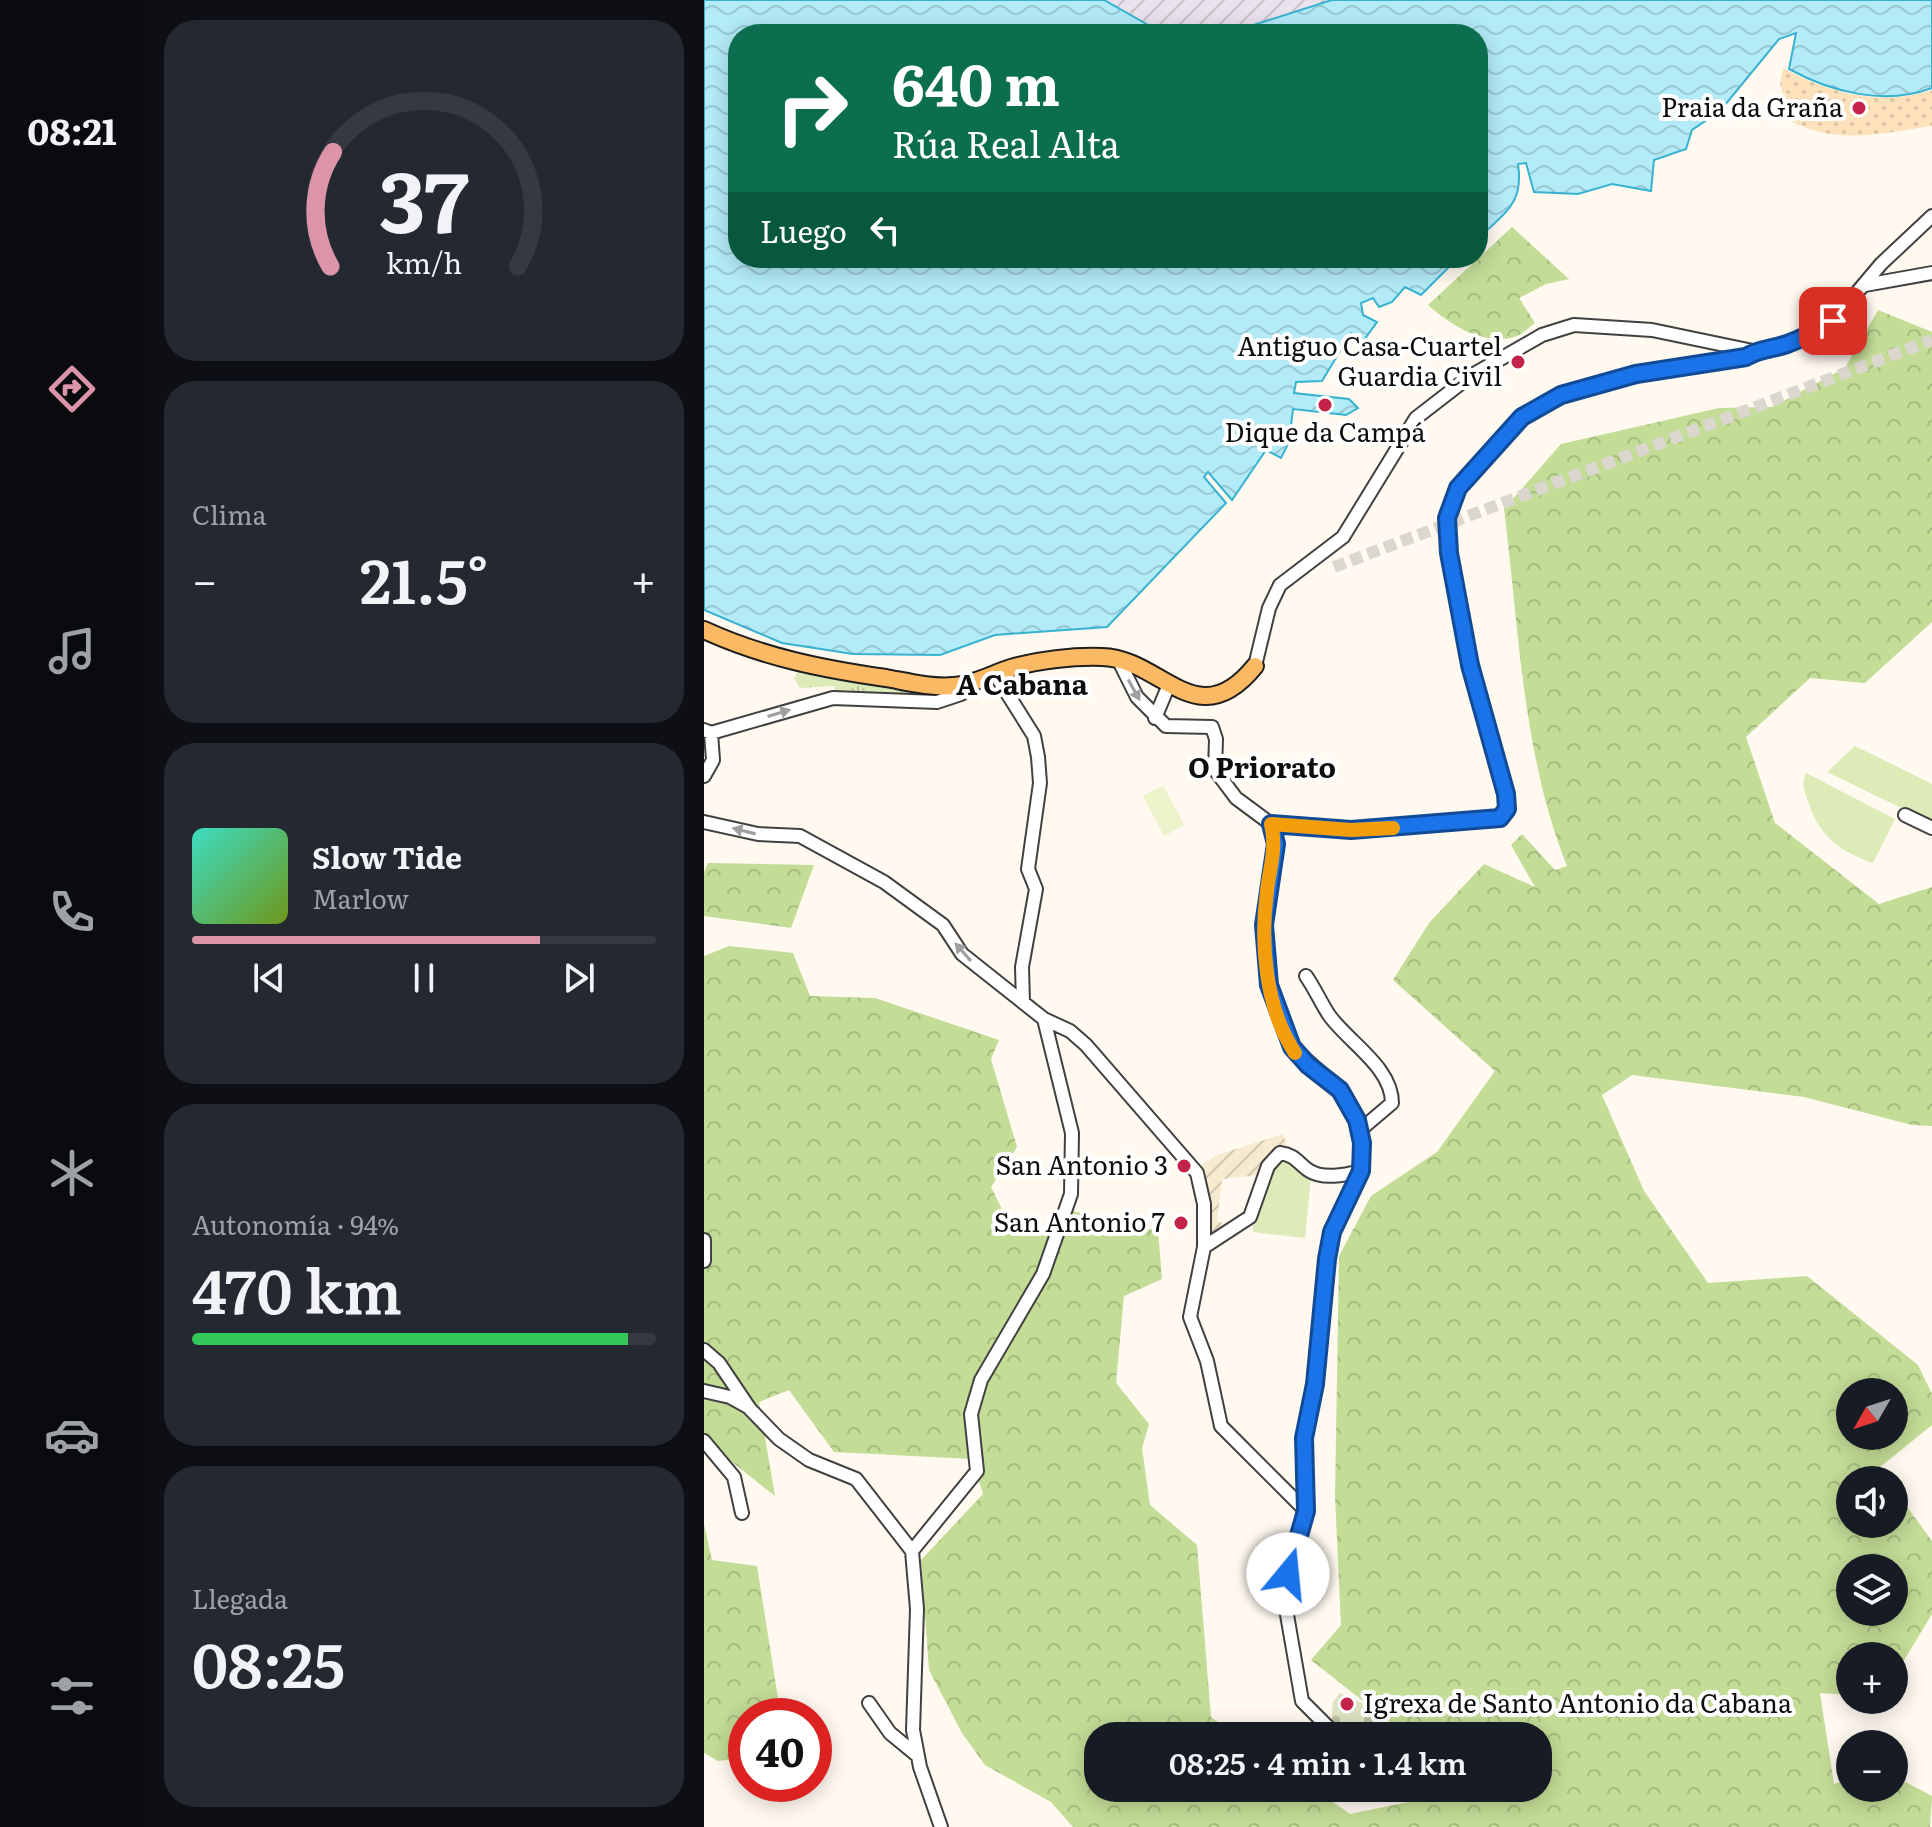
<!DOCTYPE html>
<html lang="es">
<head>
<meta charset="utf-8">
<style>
  :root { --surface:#171b24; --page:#242831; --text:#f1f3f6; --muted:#9ea1a6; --line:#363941; --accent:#dc95a8 }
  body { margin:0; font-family:Literata,serif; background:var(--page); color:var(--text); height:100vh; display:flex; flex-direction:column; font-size:30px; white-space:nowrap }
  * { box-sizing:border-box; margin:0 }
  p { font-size:26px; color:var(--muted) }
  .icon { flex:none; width:44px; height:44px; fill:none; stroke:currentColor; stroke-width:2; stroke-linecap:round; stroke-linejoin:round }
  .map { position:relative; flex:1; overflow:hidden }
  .drawer { display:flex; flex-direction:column; gap:20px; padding:20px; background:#0d0f14; width:560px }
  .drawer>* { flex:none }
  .top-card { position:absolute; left:24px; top:24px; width:760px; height:244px; border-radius:32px; box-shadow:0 4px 20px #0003; background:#0b6e4f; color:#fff; overflow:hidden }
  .needle { width:52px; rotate:231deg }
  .tools { position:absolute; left:1132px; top:1378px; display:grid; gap:16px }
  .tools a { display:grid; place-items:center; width:72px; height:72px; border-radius:50%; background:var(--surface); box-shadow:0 4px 20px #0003; font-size:40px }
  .speed { position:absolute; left:24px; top:1698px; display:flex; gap:16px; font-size:40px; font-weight:700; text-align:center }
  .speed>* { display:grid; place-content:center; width:104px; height:104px; border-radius:50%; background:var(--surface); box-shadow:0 4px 20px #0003; line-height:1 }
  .speed .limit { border:12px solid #d22; background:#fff; color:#111 }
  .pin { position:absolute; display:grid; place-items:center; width:68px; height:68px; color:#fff; margin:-34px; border-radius:16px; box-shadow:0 4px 12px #0006 }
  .me { position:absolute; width:88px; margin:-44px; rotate:17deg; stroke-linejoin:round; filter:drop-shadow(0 0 6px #0008) }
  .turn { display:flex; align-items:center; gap:28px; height:168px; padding:0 32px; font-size:36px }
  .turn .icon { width:104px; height:104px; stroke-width:2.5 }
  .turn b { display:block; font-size:56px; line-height:68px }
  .then { display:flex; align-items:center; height:76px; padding:0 32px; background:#0003; gap:16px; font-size:30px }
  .big { font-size:60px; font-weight:600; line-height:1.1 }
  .drawer .widget { flex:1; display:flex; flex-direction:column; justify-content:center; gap:12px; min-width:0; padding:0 28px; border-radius:32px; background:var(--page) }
  .drawer .dial { align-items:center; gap:0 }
  .dial svg { height:208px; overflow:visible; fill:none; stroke:var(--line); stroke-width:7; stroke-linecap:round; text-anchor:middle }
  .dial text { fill:var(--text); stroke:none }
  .song { display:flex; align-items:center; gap:24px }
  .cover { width:96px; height:96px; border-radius:12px; background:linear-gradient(135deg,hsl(170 70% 55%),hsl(80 70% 35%)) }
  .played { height:8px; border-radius:4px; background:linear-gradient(90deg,var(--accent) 75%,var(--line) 75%) }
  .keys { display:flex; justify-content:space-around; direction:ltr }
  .heat { display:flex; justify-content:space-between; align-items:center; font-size:44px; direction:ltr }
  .charge { height:12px; border-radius:6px; background:linear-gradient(90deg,#34c759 94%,var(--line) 0) }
  .trip { position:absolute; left:380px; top:1722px; width:468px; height:80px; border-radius:32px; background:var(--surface); box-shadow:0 4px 20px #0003; font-weight:600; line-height:80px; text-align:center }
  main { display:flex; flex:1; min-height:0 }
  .tabs { display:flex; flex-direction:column; width:144px; justify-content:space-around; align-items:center; background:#090b0e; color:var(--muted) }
  .tabs .icon { width:56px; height:56px }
  .tabs .current { color:var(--accent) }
  .tabs b { font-size:36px; color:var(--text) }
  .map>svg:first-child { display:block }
  .industrial { fill:url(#industrial-furrows) }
  .farmland { fill:url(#farmland-furrows) }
  .grass { fill:#dcebb8 }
  .forest { fill:url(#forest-crowns); fill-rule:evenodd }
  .sand { fill:url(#sand-dots) }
  .cemetery { fill:url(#cemetery-stones) }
  .park { fill:url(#park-tufts) }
  .pitch { fill:#ecf2ca }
  .water { fill:url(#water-waves); stroke:#37b2d1; stroke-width:2 }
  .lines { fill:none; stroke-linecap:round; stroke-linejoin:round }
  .minor-tunnel { stroke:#dbd6ce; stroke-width:12; stroke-dasharray:12 6; stroke-linecap:butt }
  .minor-casing { stroke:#414141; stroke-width:16 }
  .major-casing { stroke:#1f1f1f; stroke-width:20 }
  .minor { stroke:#fff; stroke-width:12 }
  .major { stroke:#fcb963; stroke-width:16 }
  .oneway { fill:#9f9f9f }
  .route-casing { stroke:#114b97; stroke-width:20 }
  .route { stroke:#1a73e8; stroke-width:14 }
  .slow { stroke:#f59e0b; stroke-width:14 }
  .poi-dot { fill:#c32249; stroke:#fff; stroke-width:3 }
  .labels { text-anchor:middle; stroke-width:8; stroke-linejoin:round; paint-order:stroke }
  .poi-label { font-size:26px; fill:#0e0e0e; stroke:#fff; text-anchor:end }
  .neighbourhood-label { font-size:28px; font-weight:bold; fill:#0e0e0e; stroke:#fff }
</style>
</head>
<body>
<main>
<nav class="tabs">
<b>08:21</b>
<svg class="icon current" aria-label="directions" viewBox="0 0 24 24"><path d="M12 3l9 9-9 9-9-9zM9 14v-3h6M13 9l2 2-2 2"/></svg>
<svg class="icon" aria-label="music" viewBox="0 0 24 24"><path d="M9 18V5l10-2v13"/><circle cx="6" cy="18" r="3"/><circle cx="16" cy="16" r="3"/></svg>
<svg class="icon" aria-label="phone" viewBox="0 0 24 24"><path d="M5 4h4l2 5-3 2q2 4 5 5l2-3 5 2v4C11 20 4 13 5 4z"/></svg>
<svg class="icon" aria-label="climate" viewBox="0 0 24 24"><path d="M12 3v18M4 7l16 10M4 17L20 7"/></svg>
<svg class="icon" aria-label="car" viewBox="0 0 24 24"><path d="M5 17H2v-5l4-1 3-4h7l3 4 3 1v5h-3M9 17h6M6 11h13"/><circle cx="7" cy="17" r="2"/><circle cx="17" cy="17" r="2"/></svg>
<svg class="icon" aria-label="filters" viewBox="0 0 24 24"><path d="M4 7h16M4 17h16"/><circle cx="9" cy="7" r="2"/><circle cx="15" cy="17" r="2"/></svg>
</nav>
<section class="drawer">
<div class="widget dial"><svg viewBox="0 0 100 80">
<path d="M14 69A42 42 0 1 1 86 69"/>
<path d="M14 69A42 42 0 0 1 15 25" stroke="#dc95a8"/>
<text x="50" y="56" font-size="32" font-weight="700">37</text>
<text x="50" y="72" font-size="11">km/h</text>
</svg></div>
<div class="widget"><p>Clima</p>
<div class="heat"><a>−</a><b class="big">21.5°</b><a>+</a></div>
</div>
<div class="widget">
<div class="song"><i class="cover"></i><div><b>Slow Tide</b><p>Marlow</p></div></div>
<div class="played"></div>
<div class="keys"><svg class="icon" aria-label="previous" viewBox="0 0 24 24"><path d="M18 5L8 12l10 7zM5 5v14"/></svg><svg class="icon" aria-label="pause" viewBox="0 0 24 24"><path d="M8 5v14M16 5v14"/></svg><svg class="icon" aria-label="next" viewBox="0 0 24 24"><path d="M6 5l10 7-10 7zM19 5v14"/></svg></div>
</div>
<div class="widget"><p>Autonomía · 94%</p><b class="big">470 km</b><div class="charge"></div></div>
<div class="widget"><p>Llegada</p><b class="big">08:25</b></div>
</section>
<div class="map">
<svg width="1228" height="1827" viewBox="0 0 1228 1827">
  <defs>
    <pattern id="industrial-furrows" width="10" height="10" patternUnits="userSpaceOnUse" patternTransform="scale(2)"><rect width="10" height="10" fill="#eae2ed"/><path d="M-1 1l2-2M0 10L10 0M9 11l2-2" fill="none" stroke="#c8c1ca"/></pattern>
    <pattern id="farmland-furrows" width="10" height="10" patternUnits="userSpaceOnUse" patternTransform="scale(2)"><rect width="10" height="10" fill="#f6ebcf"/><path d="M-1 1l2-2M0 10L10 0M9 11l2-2" fill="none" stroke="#d2c8b1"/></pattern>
    <pattern id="forest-crowns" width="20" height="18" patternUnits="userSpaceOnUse" patternTransform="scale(2)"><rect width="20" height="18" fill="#c3dc96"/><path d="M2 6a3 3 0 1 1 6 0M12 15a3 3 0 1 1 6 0" fill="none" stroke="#a6bc80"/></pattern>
    <pattern id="sand-dots" width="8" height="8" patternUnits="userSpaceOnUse" patternTransform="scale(2)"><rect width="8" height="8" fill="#fce1ba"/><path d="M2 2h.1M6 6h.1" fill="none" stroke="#d7c09f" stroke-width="1.8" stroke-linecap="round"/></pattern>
    <pattern id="cemetery-stones" width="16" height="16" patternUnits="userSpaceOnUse" patternTransform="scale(2)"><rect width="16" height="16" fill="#dde2c0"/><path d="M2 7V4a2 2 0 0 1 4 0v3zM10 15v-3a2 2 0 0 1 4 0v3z" fill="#bcc1a4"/></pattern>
    <pattern id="park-tufts" width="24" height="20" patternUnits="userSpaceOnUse" patternTransform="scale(2)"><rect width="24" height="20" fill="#dcebb8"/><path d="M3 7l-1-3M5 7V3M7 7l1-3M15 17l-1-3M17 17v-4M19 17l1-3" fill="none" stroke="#bcc89d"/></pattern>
    <pattern id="water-waves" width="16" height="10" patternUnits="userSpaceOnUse" patternTransform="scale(2)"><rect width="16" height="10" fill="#b3ebf8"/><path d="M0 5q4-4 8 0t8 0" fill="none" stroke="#99c8d3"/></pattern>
  </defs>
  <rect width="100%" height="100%" fill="#fff9f0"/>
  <path class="industrial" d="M400,0H628L521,34H459Z"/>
  <path class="farmland" d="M579,1134L584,1148L574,1151L555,1175L518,1179L513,1221L519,1223L505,1241L502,1181L495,1166L513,1155Z"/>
  <path class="grass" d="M1151,746L1228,784V823L1123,772Z
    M1102,773L1191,819L1169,863C1137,852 1116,837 1105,804C1101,793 1097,784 1102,773Z
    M583,1156L607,1176L601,1238L549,1232C548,1203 561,1181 576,1158Z"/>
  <path class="forest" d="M808,227L865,279L842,284L815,298L831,323C825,327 818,335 810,337C779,346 745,324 724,305Z
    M1174,310L1228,332V622L1161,683L1106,678L1042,737L1071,823L1175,904L1228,887V1126L1208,1125L1100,1097L928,1075L898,1095L940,1191L1004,1283L1103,1276L1214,1365L1228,1394V1425L1175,1468L1183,1480H1146V1524H1190V1489L1228,1541V1614L1190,1677V1656H1146V1695L1116,1693L1130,1784L1146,1778V1788H1190V1776L1228,1796L1226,1827H369L347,1802L281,1765L258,1733L225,1670L217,1560L279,1494L268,1459L130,1452L85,1390L55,1402L71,1496L0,1440V956L25,946L89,953L106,996L171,998L295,1040L287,1059L313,1147L287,1187L308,1230L345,1235L369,1211L454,1231L458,1279L420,1296L412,1383L445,1424L438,1448L446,1505L493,1545L507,1717L534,1736H394V1788H609L646,1814L743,1794L737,1788H834V1736H705L706,1733L687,1723L607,1660L637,1625L631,1496L635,1256L667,1196L733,1152L791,1071L689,980L725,923L780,864L831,887L807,845L818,834L851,870L863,866C818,754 815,627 800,509L857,444L1015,408L1068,407L1141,368ZM1146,1392H1190V1436H1146ZM1146,1568H1190V1612H1146Z
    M4,863L110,865L87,928L0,916V872Z
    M0,1524L8,1560L53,1566L76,1711L75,1716H42V1758L14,1761L0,1753Z"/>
  <path class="sand" d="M1079,68C1124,93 1177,107 1228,90V126C1178,133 1132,146 1085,120L1076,83Z"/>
  <path class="cemetery" d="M636,1693L667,1707L697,1736L631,1729L627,1725L629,1702Z"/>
  <path class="park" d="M96,668L239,690L241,697L132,692L130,686L96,688L90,678Z"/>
  <path class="pitch" d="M459,785L480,825L460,836L439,796Z"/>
  <path class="water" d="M0,0H400L460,34H34V258H754L717,295L701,287L688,302L675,307L669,298L657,303L659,315L673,322L660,340L647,333L618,381L592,382L590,393L645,399L654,408L642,415L589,409L585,442L577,458L562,450L528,500L504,472L500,477L522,503L403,627L291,635L236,655L149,654L78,643L0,610Z
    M628,0H1228V88C1181,106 1127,92 1085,69L1092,33L1075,39L1016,111L988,130L982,149L950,160L947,191L908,184L874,194L830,192L822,163L814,164C820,204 801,212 774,239V34H521Z"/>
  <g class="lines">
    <path class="minor-tunnel" d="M630,567L1228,340"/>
    <defs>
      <path id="minor" d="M1161,285L1228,273
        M414,659L433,697L462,726L508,727L512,739L511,770L532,798L567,824L572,844L560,925L565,985L588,1047L636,1090L653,1120L658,1143L657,1171L628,1232L623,1259L611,1384L600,1438L602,1511L588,1555L582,1609L598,1701L629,1732
        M551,666L565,608L576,585L639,537L712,418L765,377L838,335L870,325L948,330L1049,351
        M291,674L330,736L334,757L336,783L324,869L332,889L318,967L319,1002
        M451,718L464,687
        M0,730L7,733L129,698L233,702L257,694L259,685
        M0,776L9,760L7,733
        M1201,815L1228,828
        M0,822L54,834L96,836L180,882L239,925L258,954L340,1019L368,1133L367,1194L339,1274L277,1380L267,1414L273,1471L208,1551
        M567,824L647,830L796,818L803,809L802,794L766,665L745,553L743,518L754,488L818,417L857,395L932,374L1042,357L1049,351L1067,349L1105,335L1129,321L1177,264L1228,216
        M602,976C611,989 617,1003 625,1015C644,1042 688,1067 688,1103L655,1131
        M340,1019L366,1031L382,1045L493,1173L500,1204V1247L486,1317L503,1361L517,1426L602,1511
        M0,1240V1261
        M500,1247L546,1217L564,1166L576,1153C591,1155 593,1162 604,1170C619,1180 641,1175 657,1171
        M0,1350L15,1363L46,1409L75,1439L105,1460L152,1479L208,1551L213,1609L209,1730L216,1767L237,1827
        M0,1391L26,1397L44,1407
        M0,1441L30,1477L38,1513
        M165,1703L186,1733L214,1756"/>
      <path id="major" d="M0,630C59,657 118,669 182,678C204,682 227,688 249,686C269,685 288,674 307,668C334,660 370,656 398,657C457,658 493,738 551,666"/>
    </defs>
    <use href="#minor" class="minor-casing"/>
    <use href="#major" class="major-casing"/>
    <use href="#minor" class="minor"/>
    <use href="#major" class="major"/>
  </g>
  <defs><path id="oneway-solid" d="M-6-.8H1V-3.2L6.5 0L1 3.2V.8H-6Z" transform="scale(2)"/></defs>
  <g class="oneway">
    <use href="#oneway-solid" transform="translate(430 690) rotate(61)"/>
    <use href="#oneway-solid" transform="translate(75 713) rotate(-17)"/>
    <use href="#oneway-solid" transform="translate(40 831) rotate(-166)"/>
    <use href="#oneway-solid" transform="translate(259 952) rotate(-131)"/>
  </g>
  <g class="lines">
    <defs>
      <path id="route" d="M584,1574L602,1511L600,1438L611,1384L623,1259L628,1232L657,1171L658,1143L653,1120L636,1090L604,1065L588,1047L565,985L560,925L572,844L567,824L647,830L796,818L803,809L802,794L766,665L745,553L743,518L754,488L818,417L857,395L932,374L1042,357C1054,349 1069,349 1083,344C1100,338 1114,330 1129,321"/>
    </defs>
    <use href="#route" class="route-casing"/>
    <use href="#route" class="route"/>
    <path class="slow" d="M591,1053C561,1007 556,943 563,891C566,866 573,848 567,824L647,830L689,828"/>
  </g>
  <g class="poi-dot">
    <circle cx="1155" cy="108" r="8"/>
    <circle cx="814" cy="362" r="8"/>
    <circle cx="621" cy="405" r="8"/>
    <circle cx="480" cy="1166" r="8"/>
    <circle cx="477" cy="1223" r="8"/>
    <circle cx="643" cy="1704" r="8"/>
  </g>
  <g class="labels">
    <g class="poi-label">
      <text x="1139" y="117">Praia da Graña</text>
      <text x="798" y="356">Antiguo Casa-Cuartel<tspan x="798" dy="30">Guardia Civil</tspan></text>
      <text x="621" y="442" text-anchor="middle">Dique da Campá</text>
      <text x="464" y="1175">San Antonio 3</text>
      <text x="461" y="1232">San Antonio 7</text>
      <text x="659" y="1713" text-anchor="start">Igrexa de Santo Antonio da Cabana</text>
    </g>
    <g class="neighbourhood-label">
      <text x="318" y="695">A Cabana</text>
      <text x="558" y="778">O Priorato</text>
    </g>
  </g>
</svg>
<div class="tools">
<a><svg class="needle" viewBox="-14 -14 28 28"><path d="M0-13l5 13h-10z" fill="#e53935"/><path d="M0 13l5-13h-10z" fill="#9ea1a6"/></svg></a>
<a><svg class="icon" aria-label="sound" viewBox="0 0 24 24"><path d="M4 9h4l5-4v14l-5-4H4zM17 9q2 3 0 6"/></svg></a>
<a><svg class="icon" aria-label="layers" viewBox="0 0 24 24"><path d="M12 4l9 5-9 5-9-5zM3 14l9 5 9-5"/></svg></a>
<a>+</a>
<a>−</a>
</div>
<div class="speed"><div class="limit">40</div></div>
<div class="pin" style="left:1129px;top:321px;background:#d93025"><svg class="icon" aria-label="arrive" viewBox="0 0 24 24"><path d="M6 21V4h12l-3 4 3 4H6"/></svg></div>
<svg class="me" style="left:584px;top:1574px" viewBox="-20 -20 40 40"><circle r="19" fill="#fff"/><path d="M0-13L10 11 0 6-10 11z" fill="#1a73e8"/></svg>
<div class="trip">08:25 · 4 min · 1.4 km</div>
<div class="top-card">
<div class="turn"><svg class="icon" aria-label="right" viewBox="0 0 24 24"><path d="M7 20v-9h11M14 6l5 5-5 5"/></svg><div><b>640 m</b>Rúa Real Alta</div></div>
<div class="then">Luego<svg class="icon" aria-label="left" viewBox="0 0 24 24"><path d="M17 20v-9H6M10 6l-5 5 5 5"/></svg></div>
</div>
</div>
</main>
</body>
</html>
